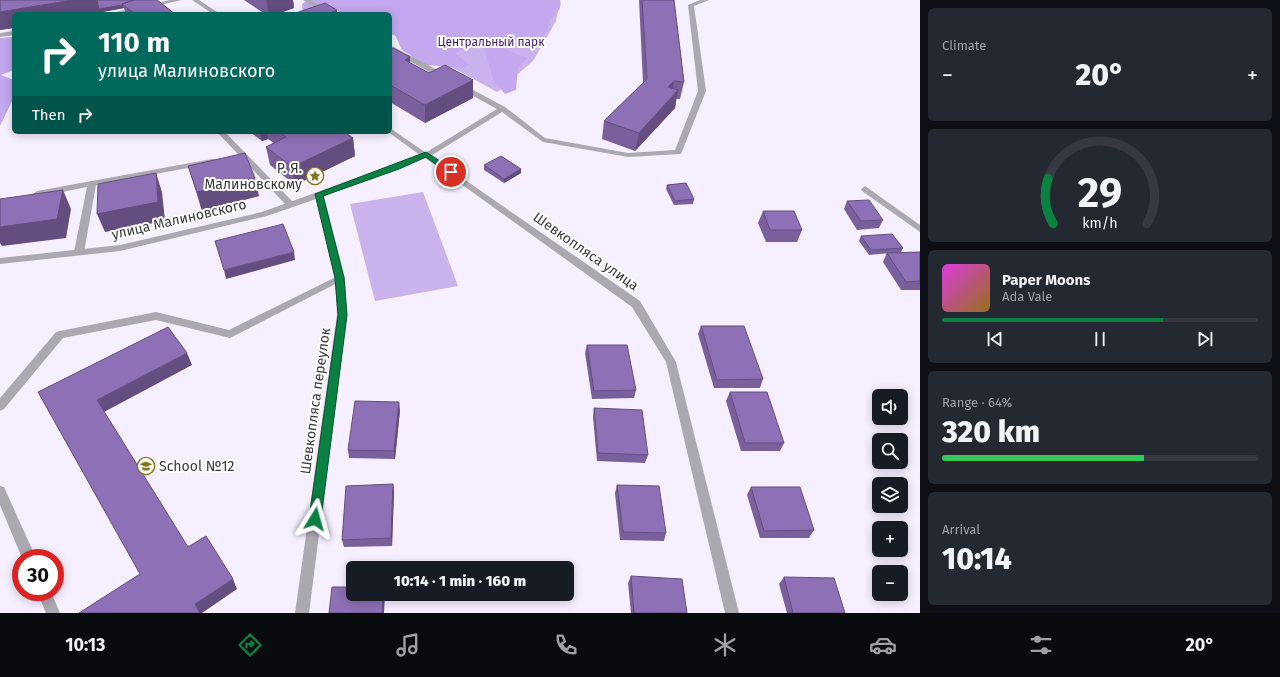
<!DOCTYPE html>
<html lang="en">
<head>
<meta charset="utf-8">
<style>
  :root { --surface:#171b24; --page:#242831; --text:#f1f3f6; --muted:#9ea1a6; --line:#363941; --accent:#0b8043 }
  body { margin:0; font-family:"Fira Sans",sans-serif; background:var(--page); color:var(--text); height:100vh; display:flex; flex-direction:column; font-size:15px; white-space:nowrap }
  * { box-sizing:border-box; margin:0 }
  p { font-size:13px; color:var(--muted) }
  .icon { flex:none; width:22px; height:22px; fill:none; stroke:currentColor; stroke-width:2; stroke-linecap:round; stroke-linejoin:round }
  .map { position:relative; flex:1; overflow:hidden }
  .panel { display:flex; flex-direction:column; gap:8px; padding:8px; background:#0d0f14; width:360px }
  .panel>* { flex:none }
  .banner { position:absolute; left:12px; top:12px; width:380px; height:122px; border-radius:6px; box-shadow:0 2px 10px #0003; background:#00695c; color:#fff; overflow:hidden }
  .tools { position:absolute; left:872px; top:389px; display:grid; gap:8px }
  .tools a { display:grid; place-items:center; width:36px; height:36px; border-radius:6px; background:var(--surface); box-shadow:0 2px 10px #0003; font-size:20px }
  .speed { position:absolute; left:12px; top:549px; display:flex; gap:8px; font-size:20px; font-weight:700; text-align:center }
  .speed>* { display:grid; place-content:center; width:52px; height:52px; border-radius:50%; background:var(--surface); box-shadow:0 2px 10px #0003; line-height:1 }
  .speed .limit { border:6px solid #d22; background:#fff; color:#111 }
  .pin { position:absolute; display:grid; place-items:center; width:34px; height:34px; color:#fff; margin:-17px; border:2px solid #fff; border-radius:50%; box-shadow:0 1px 4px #0007 }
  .me { position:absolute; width:44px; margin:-22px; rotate:8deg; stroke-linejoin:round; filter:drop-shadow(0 0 3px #0008) }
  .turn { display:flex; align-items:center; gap:14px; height:84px; padding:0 20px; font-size:18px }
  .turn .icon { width:52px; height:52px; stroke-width:2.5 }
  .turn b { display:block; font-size:28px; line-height:34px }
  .then { display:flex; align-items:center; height:38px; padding:0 20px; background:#0003; gap:8px; font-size:15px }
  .big { font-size:30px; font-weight:800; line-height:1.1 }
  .panel .widget { flex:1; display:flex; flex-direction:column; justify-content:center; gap:6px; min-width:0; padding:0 14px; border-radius:6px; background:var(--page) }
  .panel .dial { align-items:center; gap:0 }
  .dial svg { height:104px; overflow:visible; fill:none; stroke:var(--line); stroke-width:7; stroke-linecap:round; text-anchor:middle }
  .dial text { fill:var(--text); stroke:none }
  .song { display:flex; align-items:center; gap:12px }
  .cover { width:48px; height:48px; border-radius:6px; background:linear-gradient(135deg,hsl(300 70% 55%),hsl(40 70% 35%)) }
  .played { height:4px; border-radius:2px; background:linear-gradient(90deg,var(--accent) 70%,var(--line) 70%) }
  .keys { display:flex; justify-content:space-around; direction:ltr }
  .heat { display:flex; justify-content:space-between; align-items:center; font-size:22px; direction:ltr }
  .charge { height:6px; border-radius:3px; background:linear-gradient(90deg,#34c759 64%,var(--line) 0) }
  .trip { position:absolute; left:346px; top:561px; width:228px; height:40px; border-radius:6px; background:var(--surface); box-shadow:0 2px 10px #0003; font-weight:800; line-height:40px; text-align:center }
  .menu { display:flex; height:64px; justify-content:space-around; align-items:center; background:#090b0e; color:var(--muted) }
  .menu .icon { width:28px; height:28px }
  .menu .active { color:var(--accent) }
  .menu b { font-size:18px; color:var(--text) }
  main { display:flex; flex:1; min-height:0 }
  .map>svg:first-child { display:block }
  .green { fill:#cab3ed }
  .forest { fill:#c3a7ef }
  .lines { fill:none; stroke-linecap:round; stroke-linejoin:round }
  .lane { fill:#aba9af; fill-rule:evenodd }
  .street { fill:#aba9af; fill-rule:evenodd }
  .wall { fill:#79609c }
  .shaded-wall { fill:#634e7f }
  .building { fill:#8d70b5; stroke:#634e7f }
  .route { fill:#0b8043; stroke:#07532c }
  .labels { text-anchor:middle; stroke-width:4; stroke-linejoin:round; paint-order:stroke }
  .far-park-label { font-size:12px; fill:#441a6d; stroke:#fff }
  .poi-label { font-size:14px; fill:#3a383e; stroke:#fff; text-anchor:end }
  .street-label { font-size:14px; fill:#3a383e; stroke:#fff }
</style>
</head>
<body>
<main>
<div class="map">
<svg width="920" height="613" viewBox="0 0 920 613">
  <rect width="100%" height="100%" fill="#f5efff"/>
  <path class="green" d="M329,0H560L556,21L533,61L497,92L390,33V14Z
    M423,192L458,286L375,301L350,204Z"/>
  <path class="forest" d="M308,0H560C563,9 555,15 549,21L548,31C535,44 526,42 508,38L502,48L527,58L518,68L516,90L505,94L494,82L484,47L471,46L455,53L469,65L464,68L425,65L402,50L395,35L390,34V14H340L337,9L303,14L302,4Z
    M14,37V70L1,75L14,80V97L0,126V38Z"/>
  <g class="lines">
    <path class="lane" d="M170,0H182L119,14H107Z
      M303,0H311L334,14H326Z
      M700,0H709L694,6L706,91L681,154L628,157L543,142L502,112L429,157H423L422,155L497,109L459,88L458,86L462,84L505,107L545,138L628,153L675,150L698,91L688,5Z
      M14,31V35L0,37V33Z
      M390,45L447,75L448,77L441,79L390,50Z
      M217,132H225L293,202L294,204L293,206H287Z
      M212,159H215V163L96,185L84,252L79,255L74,252L87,187L37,197L33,194L37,191Z
      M865,186L920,225V232L862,191L861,189Z
      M340,275L345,278L343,280L230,338L156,320L63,338L4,409L0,411V398L56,332L60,331L156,312L229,330Z
      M0,486L4,487L36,558H22L0,505Z
      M37,592H51L60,613H46Z"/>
    <path class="street" d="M192,0H199L220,14H213Z
      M390,128L640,301L676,362L739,613H725L666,362L632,307L425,158L324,196L345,278L347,315L309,613H295L337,315L335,278L316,199L267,216L120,251L0,264V258L120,245L262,212L420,155L388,132H390Z"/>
  </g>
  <path class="wall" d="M0,0H157L175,14H126L124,8L0,30Z
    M244,0H293L294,8L277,14H265Z
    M639,0H674L684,82L680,99H676L675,108L635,151L602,139L604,121L643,83Z
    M390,50L410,57V63L473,98L425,123L390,102Z
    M250,132H344L353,138L355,156L295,185L270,165L266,147L274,143L268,139L262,141Z
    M484,165L521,169V173L504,183L484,170Z
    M188,166L259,196L202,211Z
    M667,185L694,199L693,204L674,205L666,189Z
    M847,201L883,220L879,228L857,230L844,209Z
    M763,211L802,230L797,242H766L758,223Z
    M861,236L903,248L901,252L869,255L859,241Z
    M920,252V290H901L883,262L887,253Z
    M701,326L763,379L760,388H714L698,334Z
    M587,345L636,390L634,398L592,399L585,353Z
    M730,392L784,443L780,451H741L726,401Z
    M594,408L648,455L645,463L597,461L593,417Z
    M400,410L395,459L349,458L348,450Z
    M393,484L394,492L392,546L344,547L342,540Z
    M617,485L666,533L664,541L620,540L615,493Z
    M751,487L814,530L809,538H760L747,495Z
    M631,576L687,613H631L628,583Z
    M784,577L845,613H787L779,584Z"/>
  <path class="shaded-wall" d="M73,0H98L123,5L124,8L92,14H14V28L0,30V12Z
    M266,0H293L294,8L277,14H269Z
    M337,10V14H330V13Z
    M410,57V75L405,60Z
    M473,80V98L425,123V105Z
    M674,81L671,99L678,90L675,108L635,151L639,133L668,87Z
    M260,132H267L268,139L262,141Z
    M353,138L355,156L295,185L292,167Z
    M521,169V173L504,183V179Z
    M156,173L162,192L165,221L105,232L97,214Z
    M255,178L259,196L202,211L197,192Z
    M63,190L71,209L66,238L2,246L0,243V227Z
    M294,252L295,260L226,279L224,270Z
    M187,353L192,365L104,412L97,400Z
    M399,402L400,410L395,459L394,451Z
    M393,484L394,492L392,546L391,538Z
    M233,579L237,589L202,613H200L195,604Z
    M383,594H385L384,613H382Z"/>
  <path class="building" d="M0,0H73L0,12Z
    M97,0H134L122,4L123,5L99,9Z
    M134,0H157L175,14H135L122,4Z
    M642,0H674L684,82L674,81L668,87L678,90L639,133L604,121L647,79Z
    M325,3L337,10L330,13L332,14H293Z
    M393,48L410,57L405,60L429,73L445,65L473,80L425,105L390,85V50Z
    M279,132H344L353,138L292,167L266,147L286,137Z
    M245,153L255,178L197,192L188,166Z
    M501,156L521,169L504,179L484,165Z
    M156,173L158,202L97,214L98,184Z
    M686,183L694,199L675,201L667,185Z
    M63,190L57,219L0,227V199Z
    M869,200L883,220L861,221L847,201Z
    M763,211H794L802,230H770Z
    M283,224L294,252L224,270L215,241Z
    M892,234L903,248L871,250L861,236Z
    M920,252V281L906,282L887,253Z
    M701,326H744L763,379L717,380Z
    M168,327L187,353L97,400L188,547L206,536L233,579L195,604L200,613H79L140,574L38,392Z
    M587,345H627L636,390L594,391Z
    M730,392H767L784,443H745Z
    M355,401L399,402L394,451L348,450Z
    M594,408L642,410L648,455L598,453Z
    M393,484L391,538L342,540L346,486Z
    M617,485L659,486L666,533L623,532Z
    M751,487H800L814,530L764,531Z
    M631,576L682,579L687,613H634Z
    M784,577L834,578L845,613H793Z
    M332,587H353V594H383L382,613H329Z"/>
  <path class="route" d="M426,152L454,170V174H449L426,157L399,169L323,196L344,278L347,315L321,519L319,522L315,524L311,522L309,519L338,315L335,278L315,194Z"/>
  <defs>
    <symbol id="sight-ring" viewBox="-11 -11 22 22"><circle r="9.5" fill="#fff" stroke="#8b7215" stroke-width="1.5"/><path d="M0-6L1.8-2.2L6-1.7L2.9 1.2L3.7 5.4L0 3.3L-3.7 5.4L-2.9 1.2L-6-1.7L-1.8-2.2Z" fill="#8b7215"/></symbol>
    <symbol id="school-ring" viewBox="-11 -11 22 22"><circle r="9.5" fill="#fff" stroke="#8b7215" stroke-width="1.5"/><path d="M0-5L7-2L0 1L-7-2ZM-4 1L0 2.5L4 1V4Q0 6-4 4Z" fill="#8b7215"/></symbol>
  </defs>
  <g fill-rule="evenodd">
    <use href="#sight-ring" x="305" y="166" width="20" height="20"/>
    <use href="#school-ring" x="136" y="456" width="20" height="20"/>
  </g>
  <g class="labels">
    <g class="far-park-label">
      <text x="491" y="46">Центральный парк</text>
    </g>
    <g class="poi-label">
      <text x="302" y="173">Р. Я.<tspan x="302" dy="16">Малиновскому</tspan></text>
      <text x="159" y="471" text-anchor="start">School №12</text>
    </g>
    <g class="street-label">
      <text transform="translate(179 219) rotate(-13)" y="5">улица Малиновского</text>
      <text transform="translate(586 251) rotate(35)" y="5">Шевкопляса улица</text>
      <text transform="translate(315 401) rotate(-82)" y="5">Шевкопляса переулок</text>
    </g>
  </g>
</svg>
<div class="tools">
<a><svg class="icon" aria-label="sound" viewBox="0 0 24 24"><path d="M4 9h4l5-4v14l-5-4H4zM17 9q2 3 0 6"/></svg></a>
<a><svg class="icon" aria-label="search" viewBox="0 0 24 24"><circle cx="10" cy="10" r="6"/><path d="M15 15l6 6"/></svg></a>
<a><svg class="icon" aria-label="layers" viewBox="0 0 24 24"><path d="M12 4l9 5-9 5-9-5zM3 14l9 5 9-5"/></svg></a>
<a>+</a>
<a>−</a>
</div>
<div class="speed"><div class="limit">30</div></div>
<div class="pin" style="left:451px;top:172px;background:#d93025"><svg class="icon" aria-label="arrive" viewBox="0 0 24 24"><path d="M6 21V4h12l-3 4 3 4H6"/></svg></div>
<svg class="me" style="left:315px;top:519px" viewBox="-20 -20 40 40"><path d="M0-17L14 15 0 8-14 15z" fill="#0b8043" stroke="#fff" stroke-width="4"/></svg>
<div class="trip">10:14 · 1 min · 160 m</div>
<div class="banner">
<div class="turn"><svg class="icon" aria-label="right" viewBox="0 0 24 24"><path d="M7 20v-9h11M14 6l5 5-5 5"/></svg><div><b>110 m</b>улица Малиновского</div></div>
<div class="then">Then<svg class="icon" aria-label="right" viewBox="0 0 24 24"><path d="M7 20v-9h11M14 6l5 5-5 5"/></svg></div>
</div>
</div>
<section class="panel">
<div class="widget"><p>Climate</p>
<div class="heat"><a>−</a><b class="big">20°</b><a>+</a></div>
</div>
<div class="widget dial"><svg viewBox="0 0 100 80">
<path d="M14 69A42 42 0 1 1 86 69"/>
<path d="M14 69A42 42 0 0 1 10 34" stroke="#0b8043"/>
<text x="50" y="56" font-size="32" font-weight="700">29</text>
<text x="50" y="72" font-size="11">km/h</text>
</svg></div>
<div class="widget">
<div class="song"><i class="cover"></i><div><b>Paper Moons</b><p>Ada Vale</p></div></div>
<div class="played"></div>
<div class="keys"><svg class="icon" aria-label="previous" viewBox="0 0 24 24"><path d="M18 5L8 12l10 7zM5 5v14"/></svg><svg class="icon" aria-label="pause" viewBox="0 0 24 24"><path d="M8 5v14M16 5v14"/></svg><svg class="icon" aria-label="next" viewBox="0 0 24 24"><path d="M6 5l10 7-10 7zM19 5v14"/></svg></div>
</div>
<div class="widget"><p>Range · 64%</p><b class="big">320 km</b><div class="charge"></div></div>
<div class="widget"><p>Arrival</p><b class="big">10:14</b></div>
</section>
</main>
<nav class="menu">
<b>10:13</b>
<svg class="icon active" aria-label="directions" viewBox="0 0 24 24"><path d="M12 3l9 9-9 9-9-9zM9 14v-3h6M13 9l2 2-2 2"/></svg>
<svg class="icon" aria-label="music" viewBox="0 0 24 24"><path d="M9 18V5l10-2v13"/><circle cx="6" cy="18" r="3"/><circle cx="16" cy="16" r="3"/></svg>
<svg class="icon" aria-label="phone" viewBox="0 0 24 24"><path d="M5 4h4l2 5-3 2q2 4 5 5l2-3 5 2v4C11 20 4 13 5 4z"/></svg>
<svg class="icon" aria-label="climate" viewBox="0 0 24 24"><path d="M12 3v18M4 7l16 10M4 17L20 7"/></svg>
<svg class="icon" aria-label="car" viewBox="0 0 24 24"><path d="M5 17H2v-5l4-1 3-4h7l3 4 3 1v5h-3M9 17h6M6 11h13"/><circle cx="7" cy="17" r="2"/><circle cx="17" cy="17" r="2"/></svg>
<svg class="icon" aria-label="filters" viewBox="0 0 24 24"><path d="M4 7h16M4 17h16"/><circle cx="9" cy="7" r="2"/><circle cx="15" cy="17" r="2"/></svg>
<b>20°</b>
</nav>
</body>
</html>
